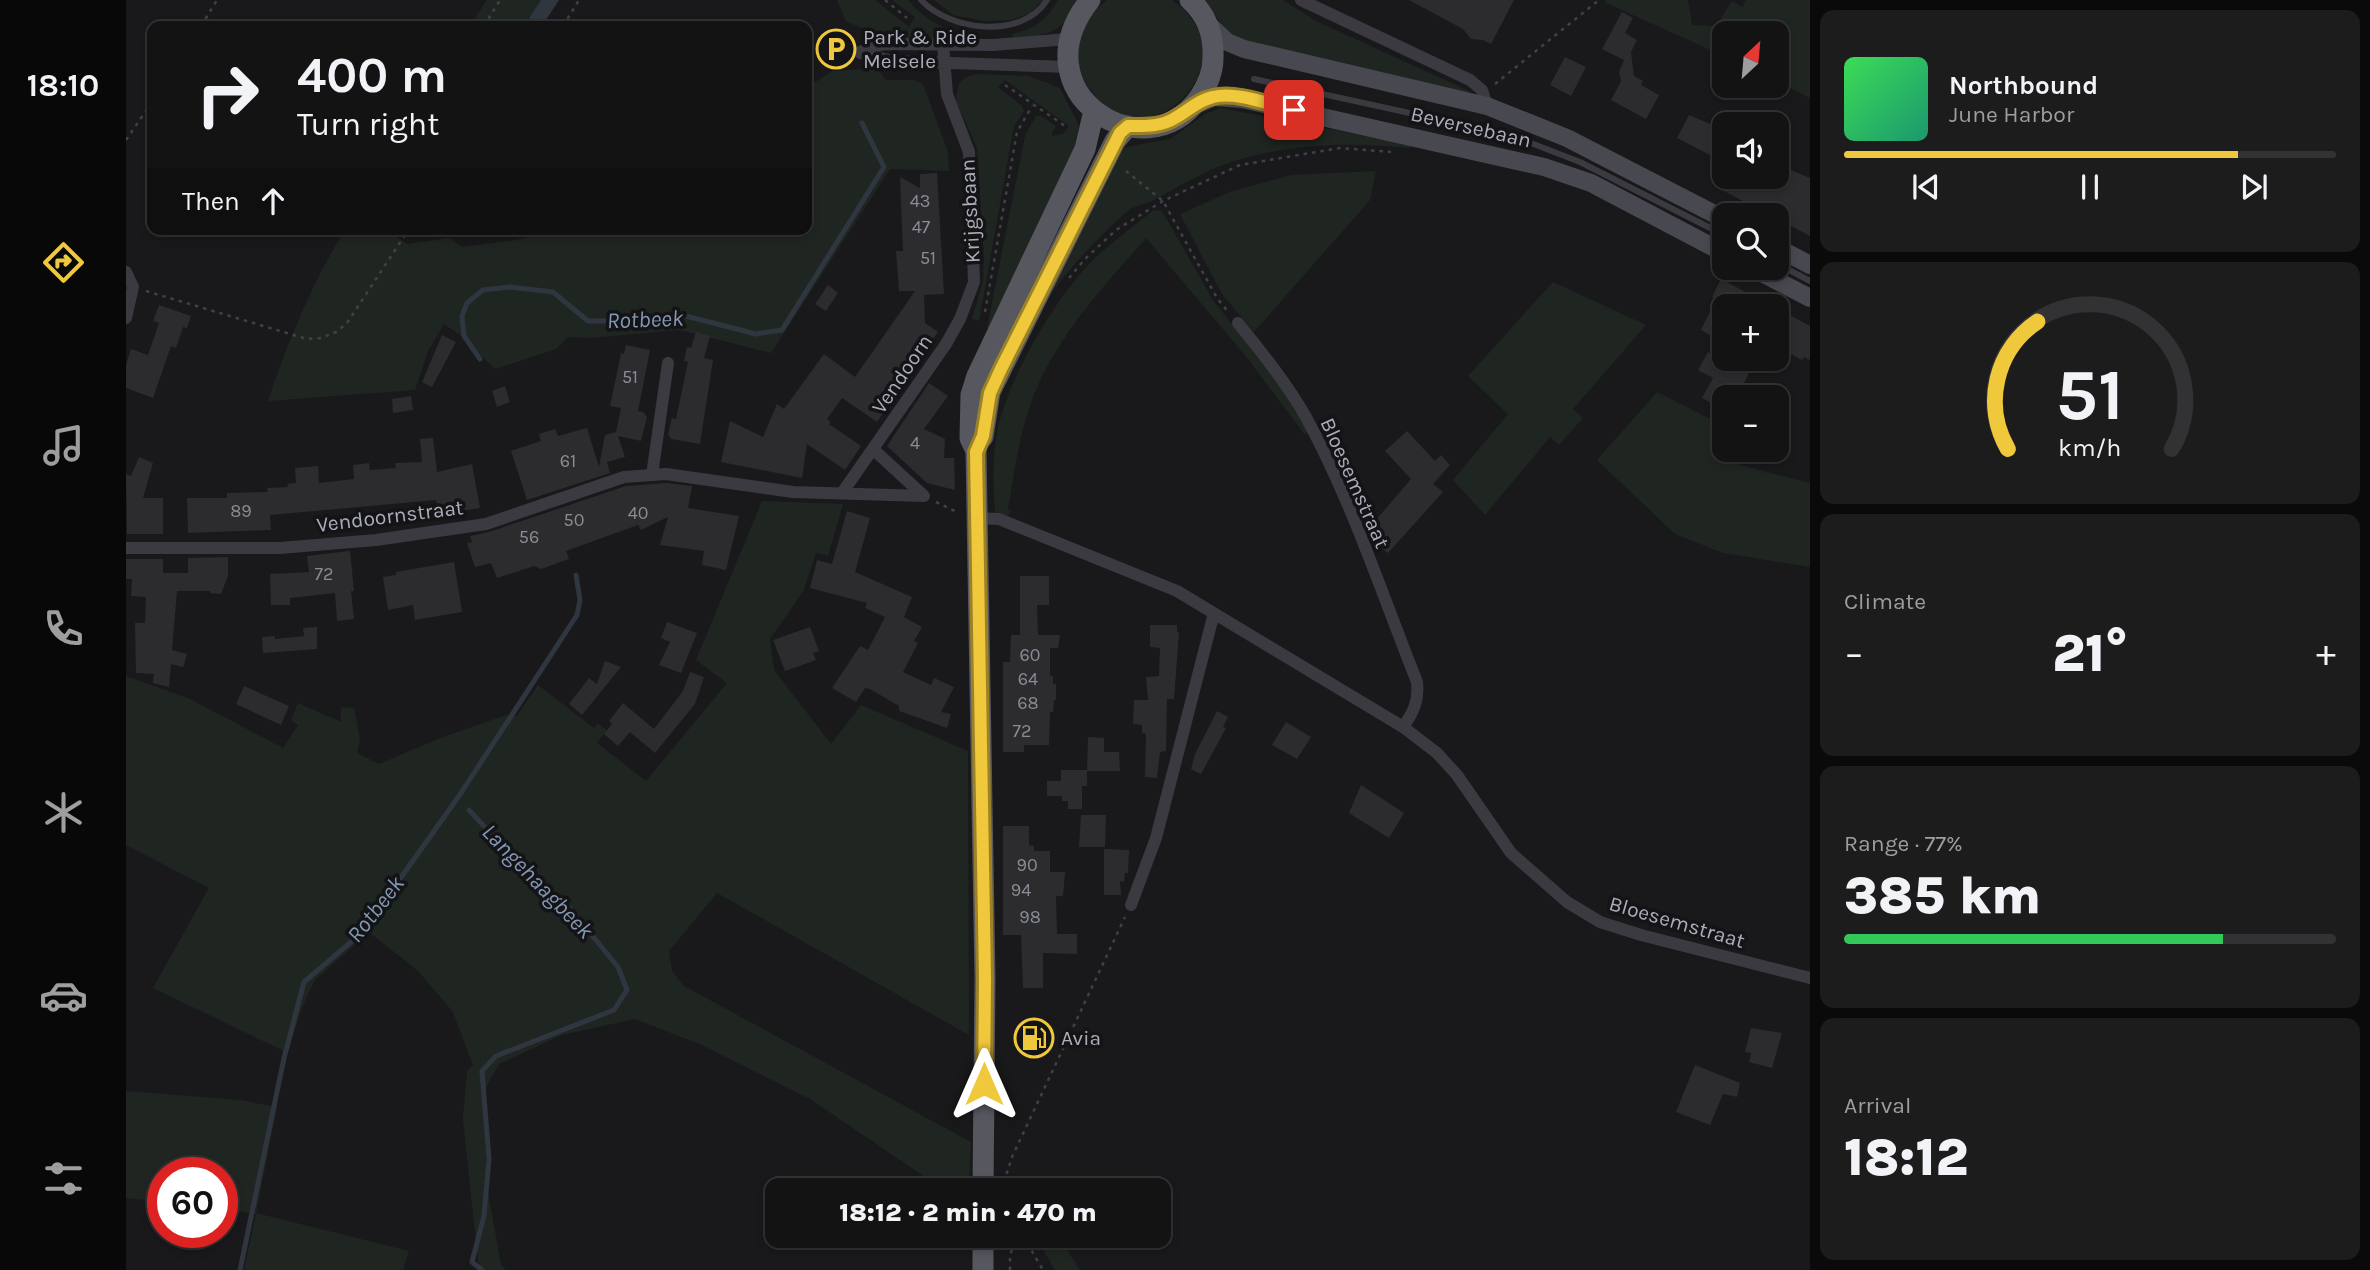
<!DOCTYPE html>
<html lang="en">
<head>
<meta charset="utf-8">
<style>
  :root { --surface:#131314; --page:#1c1c1d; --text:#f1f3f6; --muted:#9d9ea0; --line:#323234; --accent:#f0c83c }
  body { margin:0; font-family:Karla,sans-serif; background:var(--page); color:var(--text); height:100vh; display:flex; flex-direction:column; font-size:26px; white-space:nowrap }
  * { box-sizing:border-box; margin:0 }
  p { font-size:23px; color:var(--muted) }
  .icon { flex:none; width:38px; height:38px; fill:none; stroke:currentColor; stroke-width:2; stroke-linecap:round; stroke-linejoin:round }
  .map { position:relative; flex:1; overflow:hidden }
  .side { display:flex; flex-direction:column; gap:10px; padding:10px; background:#0a0a0b; width:560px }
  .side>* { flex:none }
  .guide { position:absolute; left:21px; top:21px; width:665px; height:214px; border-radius:14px; box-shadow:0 4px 10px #0003,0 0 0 2px var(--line); background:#131314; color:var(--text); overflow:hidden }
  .needle { width:46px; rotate:26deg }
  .controls { position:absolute; left:1586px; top:21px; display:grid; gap:14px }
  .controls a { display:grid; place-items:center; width:77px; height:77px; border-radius:14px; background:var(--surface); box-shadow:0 4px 10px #0003,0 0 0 2px var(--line); font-size:35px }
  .speed { position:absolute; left:21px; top:1157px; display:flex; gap:14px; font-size:35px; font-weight:700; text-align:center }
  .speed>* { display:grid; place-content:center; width:91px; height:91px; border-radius:50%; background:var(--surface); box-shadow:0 4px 10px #0003,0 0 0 2px var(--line); line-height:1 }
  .speed .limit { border:10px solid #d22; background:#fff; color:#111 }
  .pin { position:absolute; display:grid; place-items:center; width:60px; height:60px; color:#fff; margin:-30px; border-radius:14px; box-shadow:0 4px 10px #0006 }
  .me { position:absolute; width:77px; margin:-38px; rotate:0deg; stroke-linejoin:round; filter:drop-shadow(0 0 5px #0008) }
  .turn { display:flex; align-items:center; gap:24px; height:147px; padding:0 35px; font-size:32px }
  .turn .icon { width:91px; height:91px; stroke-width:2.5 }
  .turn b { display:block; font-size:49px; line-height:60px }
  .then { display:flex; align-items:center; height:66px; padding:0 35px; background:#0003; gap:14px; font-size:26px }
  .big { font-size:52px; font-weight:800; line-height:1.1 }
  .side .card { flex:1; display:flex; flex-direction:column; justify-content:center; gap:10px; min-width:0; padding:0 24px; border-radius:14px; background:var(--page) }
  .side .dial { align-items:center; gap:0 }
  .dial svg { height:182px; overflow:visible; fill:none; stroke:var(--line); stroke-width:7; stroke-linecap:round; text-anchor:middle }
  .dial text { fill:var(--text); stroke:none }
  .song { display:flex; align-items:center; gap:21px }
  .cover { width:84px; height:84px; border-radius:10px; background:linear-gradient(135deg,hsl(130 70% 55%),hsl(160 70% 35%)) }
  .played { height:7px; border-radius:4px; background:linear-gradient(90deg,var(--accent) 80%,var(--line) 80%) }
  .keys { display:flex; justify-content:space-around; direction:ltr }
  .heat { display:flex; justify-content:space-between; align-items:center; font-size:38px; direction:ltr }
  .charge { height:10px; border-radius:5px; background:linear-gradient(90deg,#34c759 77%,var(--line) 0) }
  .trip { position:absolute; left:639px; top:1178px; width:406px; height:70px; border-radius:14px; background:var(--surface); box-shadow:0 4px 10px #0003,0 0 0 2px var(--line); font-weight:800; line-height:70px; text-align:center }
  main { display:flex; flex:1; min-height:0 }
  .tabs { display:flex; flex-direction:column; width:126px; justify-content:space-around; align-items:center; background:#080808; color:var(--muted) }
  .tabs .icon { width:49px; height:49px }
  .tabs .selected { color:var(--accent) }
  .tabs b { font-size:32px; color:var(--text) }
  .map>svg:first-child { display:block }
  .green { fill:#1f2621 }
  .water { fill:#2f363f }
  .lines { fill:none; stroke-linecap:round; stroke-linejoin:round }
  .stream { stroke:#2f363f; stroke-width:5 }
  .building { fill:#2c2c2f }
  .path { stroke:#404147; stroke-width:2.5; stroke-dasharray:3.5 5; stroke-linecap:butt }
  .lane { stroke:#3a3a40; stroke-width:6 }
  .street { stroke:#3a3a40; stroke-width:12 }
  .secondary { stroke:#484950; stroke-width:18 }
  .primary { stroke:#56575f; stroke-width:21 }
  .route-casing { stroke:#9c8227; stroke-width:18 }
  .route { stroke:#f0c83c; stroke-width:12 }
  .labels { text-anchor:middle; stroke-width:7; stroke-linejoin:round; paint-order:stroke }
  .number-label { font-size:18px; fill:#8a8d96 }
  .poi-label { font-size:21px; fill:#abaeba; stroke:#141416; text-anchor:start }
  .street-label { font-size:21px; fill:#abaeba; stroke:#141416 }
  .water-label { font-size:23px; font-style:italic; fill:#8398b4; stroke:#141416 }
</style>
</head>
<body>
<main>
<nav class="tabs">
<b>18:10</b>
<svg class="icon selected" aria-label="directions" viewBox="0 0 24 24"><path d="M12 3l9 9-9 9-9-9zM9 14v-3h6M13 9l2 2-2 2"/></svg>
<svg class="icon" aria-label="music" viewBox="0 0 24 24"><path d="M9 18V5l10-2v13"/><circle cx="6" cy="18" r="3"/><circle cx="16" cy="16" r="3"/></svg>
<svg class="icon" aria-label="phone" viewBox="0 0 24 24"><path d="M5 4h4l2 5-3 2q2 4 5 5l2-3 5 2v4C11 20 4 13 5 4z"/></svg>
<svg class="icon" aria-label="climate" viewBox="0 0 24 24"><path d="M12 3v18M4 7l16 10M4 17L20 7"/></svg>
<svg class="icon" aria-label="car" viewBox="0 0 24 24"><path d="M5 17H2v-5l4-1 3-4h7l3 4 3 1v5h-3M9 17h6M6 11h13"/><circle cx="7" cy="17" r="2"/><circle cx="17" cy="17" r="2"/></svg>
<svg class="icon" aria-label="filters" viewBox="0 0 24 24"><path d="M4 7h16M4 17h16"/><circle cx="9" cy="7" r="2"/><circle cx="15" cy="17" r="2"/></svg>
</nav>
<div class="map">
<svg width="1684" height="1270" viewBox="0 0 1684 1270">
  <rect width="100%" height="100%" fill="#19191b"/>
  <path class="green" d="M361,0H415L398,26H344Z
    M711,0H749L783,27L789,17L766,0H782C796,17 813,27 834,33L832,39L761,40L720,21Z
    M808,0H917L904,13L885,20L858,21L827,15Z
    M932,0H950C939,35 919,35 887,38L886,34C907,30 922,19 932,0Z
    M982,0H1046C1129,59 1025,163 970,97C961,86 952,74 952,59C953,36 961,13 982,0Z
    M1078,0H1157L1190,21L1343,91V95L1107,39Z
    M1481,0H1562L1566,25L1590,26L1606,1L1616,7L1620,0H1684V98L1650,81V33H1598V56L1478,2Z
    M751,68L760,80H788L797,84L822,152L823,171L764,169L645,353L554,330L463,338L442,337L430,349L369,369L334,335L318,324L302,351L289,390L142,401C162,340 186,284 219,229H272L269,236L282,244L323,238L336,247L385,241L440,229H681V87L707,71Z
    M850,74L903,76L934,88L953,126L947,154L865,330L861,328L899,136L910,116H915L930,126L925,134L927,136L937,134L943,126L879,80L872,87L896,106L898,111L888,126L853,321L846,319L857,281L858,259L851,148L830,101L832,86L838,78Z
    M1095,108L1284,145V148C1226,142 1165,143 1108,161C1080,170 1052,187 1026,201C1018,205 1008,205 1002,211C973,235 948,264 925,293L995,148L1044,139L1081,113Z
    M1250,171L1244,200L1128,332L1096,294L1054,214L1104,192L1165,175Z
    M1028,210L1036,211L1087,300L1154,386L1181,430L1180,436L1118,354L1020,238C977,287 929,338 906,400C893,435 888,473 882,510L885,511L882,516L869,512C867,485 866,454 872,427C885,373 935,286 978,250C994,236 1011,223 1028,210Z
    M1427,282L1520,325L1447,409L1457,418L1433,445L1424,437L1359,515L1327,480L1382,414L1342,376Z
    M1531,392L1598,426V450H1622L1614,465L1684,483V567L1597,553L1549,534L1471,460Z
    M636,501L717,504L702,556L690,553L678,590L644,639L648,670L705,744L735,705L842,751L843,1035L591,893L543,951L546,971L558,986L845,1142L843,1190H818L684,1099L576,1045L509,1019L436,1035L373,1064L357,1093L362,1192L375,1265L380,1270H353L337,1119L341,1071L347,1065L327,1012L292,971L243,932L188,981L174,1013L162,1053L27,988L83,888L0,845V676L62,698L157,748L172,725L165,720L172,703L215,722V707L228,708L234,739L231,753L253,764L317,737L386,713L391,716L412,685L468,728L472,724L481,730L471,743L520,781L601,683L570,660Z
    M0,1091L114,1100L151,1107L130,1213L283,1251L277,1270H118L130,1214L96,1209V1172H37V1202L0,1198Z
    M909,1236H932L954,1270H929Z"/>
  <path class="water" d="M415,0H433L416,26H398Z"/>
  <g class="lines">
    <path class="stream" d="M354,359L338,336L336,316L341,303L357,290L384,287L427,292L462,321H504L556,315L630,334L656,330L758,167L736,123
      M343,810L415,887L437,900L492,967L501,990L488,1010L370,1056L356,1071L363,1159L358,1216L346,1262L356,1270
      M114,1270L158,1058L178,982L232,936L244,921L333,796L451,615L454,600L450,575"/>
  </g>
  <path class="building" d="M1283,0H1388L1365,44L1357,40L1345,39L1337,29Z
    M1496,12L1507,18L1499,33L1511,40L1505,52L1508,76L1517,81L1515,85L1533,95L1520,119L1485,100L1495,81L1493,72L1498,60L1476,49Z
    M1439,57L1460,67L1445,96L1424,85Z
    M1563,115L1598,130L1584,155L1551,138Z
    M1650,164L1684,178V236L1650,218V215H1644L1594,189L1601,177H1650Z
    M811,173L818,294L798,295L799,323L812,332L785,370L789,373L779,387L776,386L751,422L716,398L701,419L705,422L703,424L735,446L719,470L681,444L676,478L595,462L604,421L637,437L651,404L658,409L698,354L729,377L789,291H773L770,251H777L774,177L794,188V174Z
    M1595,279L1646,306H1598V328L1593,325L1587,337L1575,330L1591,297H1586Z
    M702,285L712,293L700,311L689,304Z
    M33,305L65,316L61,328L57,327L50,348L45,346L27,398L0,388V365L5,349L22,355L33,323L27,321Z
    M1650,308L1684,326V360L1678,357L1676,360L1650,346Z
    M570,332L584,336L578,358L587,360L574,444L545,439L542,434L546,418L550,419L562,362L558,361L561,347L565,348Z
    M316,335L330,342L306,387L296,382Z
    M500,345L524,350L512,411L517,412L521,417L515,441L492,436L499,457L481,462L484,473L401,500L385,451L415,441L413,434L429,429L432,436L461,428L473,467L479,435L490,432L495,408L484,406L495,353L498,354Z
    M1582,352L1623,374L1610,397H1598V410L1576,398L1587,378L1572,370Z
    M803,383L822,396L798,429L819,439L818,458H828L829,490L801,483L761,446Z
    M379,386L384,402L371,407L366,391Z
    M285,396L287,410L267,413L266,399Z
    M1281,431L1309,461L1315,455L1324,465L1307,484L1317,492L1262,553L1249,544L1243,528L1285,479L1259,451Z
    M307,438L311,472L346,464L354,508L315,514L310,500L144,515L145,530L62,533L61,498H101V493L142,492L141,488L162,487L161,484L170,483L169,468L192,466L193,483L228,479L227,465L243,463L244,470L270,468L269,463L296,462L294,439Z
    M13,457L27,463L17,498H37V534H1L0,474L5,476Z
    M540,483L566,486L562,508L613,516L600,570L576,565L578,551L534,545L542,517L515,530L512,525L440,551L443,559L415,569L408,566L371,578L365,563L349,567L341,543L346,542L344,536L363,532L500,486Z
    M721,511L744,518L729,572L786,597L778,617L796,627L788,641L792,643L777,672L805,685L808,678L828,687L815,712L825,714L821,728L773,711V706L744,689L739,688L730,702L706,688L734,646L742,650L759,617L739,608L741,603L684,588L691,560L706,564Z
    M224,551L228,591H225L228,619L211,621L209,593L164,598V605H145L144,574L183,572L181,556Z
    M102,557V576L95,594L84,593V591H51L46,650L61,654L57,667L45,664L43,687L27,683L28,674L10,673L9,623H19L20,597L5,596L6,579H0V559H37V573H62V558Z
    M328,562L336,612L289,620L287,605L262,610L257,577L270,575V572Z
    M894,576H923V605H911L912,635H934L932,648H924V676H927V684H930V700H928L927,712H924L923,745H898V752H877V662H884L885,635H894Z
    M541,622L571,633L555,673L533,665L544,642L535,638Z
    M1024,625H1051V632H1053L1048,699H1041L1040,751L1034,752L1031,778L1019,777L1020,734L1016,733V725L1007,724L1008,700H1022L1020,677L1033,676L1034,648L1024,647Z
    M191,627V649L137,653L136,637L149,636V639L178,636L177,628Z
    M684,627L693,651L687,653L690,660L659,671L647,640Z
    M479,661L495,667L456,715L443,704L463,678L471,684Z
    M564,672L578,677L569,704L529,753L504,732L492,746L478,734L486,724L483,721L497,703L528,729L557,691Z
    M118,686L163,706L155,725L110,704Z
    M1091,711L1102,717L1097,727L1100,728L1075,774L1065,769L1069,754Z
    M1160,722L1185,737L1171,759L1146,745Z
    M962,737L978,738V752H993L994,771H961Z
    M935,770H961V786H956V809H942V801H936V796H921V781H935Z
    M1235,785L1278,813L1263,838L1223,813Z
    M955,815H980L979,847H953Z
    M877,826H903V845L908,846V851H924V872H939L937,896H930L931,934H951V954L917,953V988H897L895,935H877Z
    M978,849L1003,850L1002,873H999L998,882L994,881L995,895H978Z
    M1625,1028L1656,1033L1646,1068L1623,1062L1625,1053L1619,1052Z
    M1569,1065L1614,1083L1611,1097L1597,1094L1584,1125L1550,1112Z"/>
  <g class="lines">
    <path class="path" d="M759,0L781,18
      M75,26L91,0
      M358,26L374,0
      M437,26L453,0
      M1369,84L1473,0
      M879,85L939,126
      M0,140L26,102
      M1000,171L1037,201L1091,298L1103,313
      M943,278L959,259L990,230L1037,201L1114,165L1214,148L1265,152
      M20,291L181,339L195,338L210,332L221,323L279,235L305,229
      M859,312L891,132L906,106
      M810,502L833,513
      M881,1190L878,1182L886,1157L999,917
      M897,1236L917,1270
      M884,1270V1255L891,1236"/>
    <path class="lane" d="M795,0C824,31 896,40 921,0
      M1128,79L1384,135L1454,162L1598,235
      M1650,263L1684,281"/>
    <path class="street" d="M1175,0L1344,80L1356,90L1361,106
      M734,52L757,44L867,45L942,39
      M734,53L767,61L942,67
      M0,272L7,287L0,318
      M1112,323C1137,354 1162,385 1181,419C1226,502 1256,594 1291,682C1293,700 1288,712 1277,727
      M748,450L798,496
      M526,475L542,363
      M716,493L820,344L834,319L848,282L843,152L821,94L817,44
      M851,518L873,519L1051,591L1277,727L1311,753L1331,775L1385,853L1441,902L1474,922L1515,935L1684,978
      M0,548H154L250,540L360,524L498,477L540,474L667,492L798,496
      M1005,905L1030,838L1088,613"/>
    <path class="secondary" d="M1081,23L1101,42L1118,49L1361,106L1441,138L1598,219
      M1067,106L1088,97L1116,99L1418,167L1465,183L1598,253
      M1650,247L1684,265
      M1626,268L1684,298"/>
    <path class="primary" d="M964,0C891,92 1018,174 1073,98C1081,86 1087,73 1087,58C1088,36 1081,15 1064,0
      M857,437L864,392L989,141L1002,126
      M857,1190L859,979L850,451L844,438L845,395L851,376L959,149L968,111
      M857,1236V1270"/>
  </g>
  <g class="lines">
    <defs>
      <path id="route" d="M858,1084L859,979L850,452L857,436L864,393L875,369L994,133L1002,126C1018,126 1035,127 1049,118C1062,111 1072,100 1087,97C1111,91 1144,105 1168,110"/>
    </defs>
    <use href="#route" class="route-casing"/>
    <use href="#route" class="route"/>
  </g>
  <defs>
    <symbol id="parking-ring" viewBox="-11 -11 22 22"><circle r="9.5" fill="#141416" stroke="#f0c83c" stroke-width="1.5"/><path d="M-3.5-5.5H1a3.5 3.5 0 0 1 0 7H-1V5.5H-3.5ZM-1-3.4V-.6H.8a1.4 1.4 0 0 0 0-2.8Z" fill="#f0c83c"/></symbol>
    <symbol id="fuel-ring" viewBox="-11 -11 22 22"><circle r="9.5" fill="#141416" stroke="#f0c83c" stroke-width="1.5"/><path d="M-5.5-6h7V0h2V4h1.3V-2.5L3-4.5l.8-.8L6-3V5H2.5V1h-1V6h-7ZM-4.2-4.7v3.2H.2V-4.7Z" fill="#f0c83c"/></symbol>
  </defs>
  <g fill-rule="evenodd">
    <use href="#parking-ring" x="688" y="27" width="44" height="44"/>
    <use href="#fuel-ring" x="886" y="1016" width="44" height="44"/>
  </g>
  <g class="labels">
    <g class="number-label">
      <text x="794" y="207">43</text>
      <text x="795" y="233">47</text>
      <text x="802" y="264">51</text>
      <text x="504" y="383">51</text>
      <text x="789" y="449">4</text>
      <text x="442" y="467">61</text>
      <text x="115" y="517">89</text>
      <text x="512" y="519">40</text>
      <text x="448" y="526">50</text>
      <text x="403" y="543">56</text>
      <text x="198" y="580">72</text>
      <text x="904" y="661">60</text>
      <text x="902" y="685">64</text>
      <text x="902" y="709">68</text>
      <text x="896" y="737">72</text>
      <text x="901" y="871">90</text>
      <text x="895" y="896">94</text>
      <text x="904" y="923">98</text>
    </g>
    <g class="poi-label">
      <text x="737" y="44">Park &amp; Ride<tspan x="737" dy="24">Melsele</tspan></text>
      <text x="935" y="1045">Avia</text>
    </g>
    <g class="street-label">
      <text transform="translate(1345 127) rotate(13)" y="7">Beversebaan</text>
      <text transform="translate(844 211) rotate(-93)" y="7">Krijgsbaan</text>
      <text transform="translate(776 374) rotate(-56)" y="7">Vendoorn</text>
      <text transform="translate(1229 483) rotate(66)" y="7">Bloesemstraat</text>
      <text transform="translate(264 516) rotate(-7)" y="7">Vendoornstraat</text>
      <text transform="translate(1551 922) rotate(16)" y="7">Bloesemstraat</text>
    </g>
    <g class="water-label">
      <text transform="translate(519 319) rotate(-2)" y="8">Rotbeek</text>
      <text transform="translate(412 881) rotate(46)" y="8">Langehaagbeek</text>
      <text transform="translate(249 909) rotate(-52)" y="8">Rotbeek</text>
    </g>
  </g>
</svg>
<div class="controls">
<a><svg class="needle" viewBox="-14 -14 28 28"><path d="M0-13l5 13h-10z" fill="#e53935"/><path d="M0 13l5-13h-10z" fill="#9d9ea0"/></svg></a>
<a><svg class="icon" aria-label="sound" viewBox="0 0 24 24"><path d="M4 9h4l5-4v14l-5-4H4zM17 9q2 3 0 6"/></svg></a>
<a><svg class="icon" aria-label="search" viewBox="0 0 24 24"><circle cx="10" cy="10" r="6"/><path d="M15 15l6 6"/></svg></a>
<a>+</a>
<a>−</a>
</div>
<div class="speed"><div class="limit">60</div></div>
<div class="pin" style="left:1168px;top:110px;background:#d93025"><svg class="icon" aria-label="arrive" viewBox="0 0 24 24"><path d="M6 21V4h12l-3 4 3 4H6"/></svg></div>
<svg class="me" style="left:858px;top:1084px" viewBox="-20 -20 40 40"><path d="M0-17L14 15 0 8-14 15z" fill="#f0c83c" stroke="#fff" stroke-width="4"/></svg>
<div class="trip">18:12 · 2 min · 470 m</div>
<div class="guide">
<div class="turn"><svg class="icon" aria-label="right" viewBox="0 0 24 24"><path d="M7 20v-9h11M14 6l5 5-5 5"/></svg><div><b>400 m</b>Turn right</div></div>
<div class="then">Then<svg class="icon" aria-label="ahead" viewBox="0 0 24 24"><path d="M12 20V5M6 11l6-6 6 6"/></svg></div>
</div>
</div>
<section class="side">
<div class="card">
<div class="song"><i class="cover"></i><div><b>Northbound</b><p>June Harbor</p></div></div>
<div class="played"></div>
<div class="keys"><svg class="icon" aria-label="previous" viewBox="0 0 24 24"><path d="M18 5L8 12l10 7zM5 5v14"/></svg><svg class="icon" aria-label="pause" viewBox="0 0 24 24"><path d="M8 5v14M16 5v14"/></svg><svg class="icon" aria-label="next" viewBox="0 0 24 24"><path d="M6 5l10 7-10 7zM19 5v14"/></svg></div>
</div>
<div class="card dial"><svg viewBox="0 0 100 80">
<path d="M14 69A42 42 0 1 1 86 69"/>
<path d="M14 69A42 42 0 0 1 27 13" stroke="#f0c83c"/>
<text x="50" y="56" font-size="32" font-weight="700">51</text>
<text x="50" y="72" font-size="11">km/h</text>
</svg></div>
<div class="card"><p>Climate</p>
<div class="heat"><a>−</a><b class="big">21°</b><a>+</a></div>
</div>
<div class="card"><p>Range · 77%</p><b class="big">385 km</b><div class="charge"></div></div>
<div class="card"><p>Arrival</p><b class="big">18:12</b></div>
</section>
</main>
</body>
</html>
